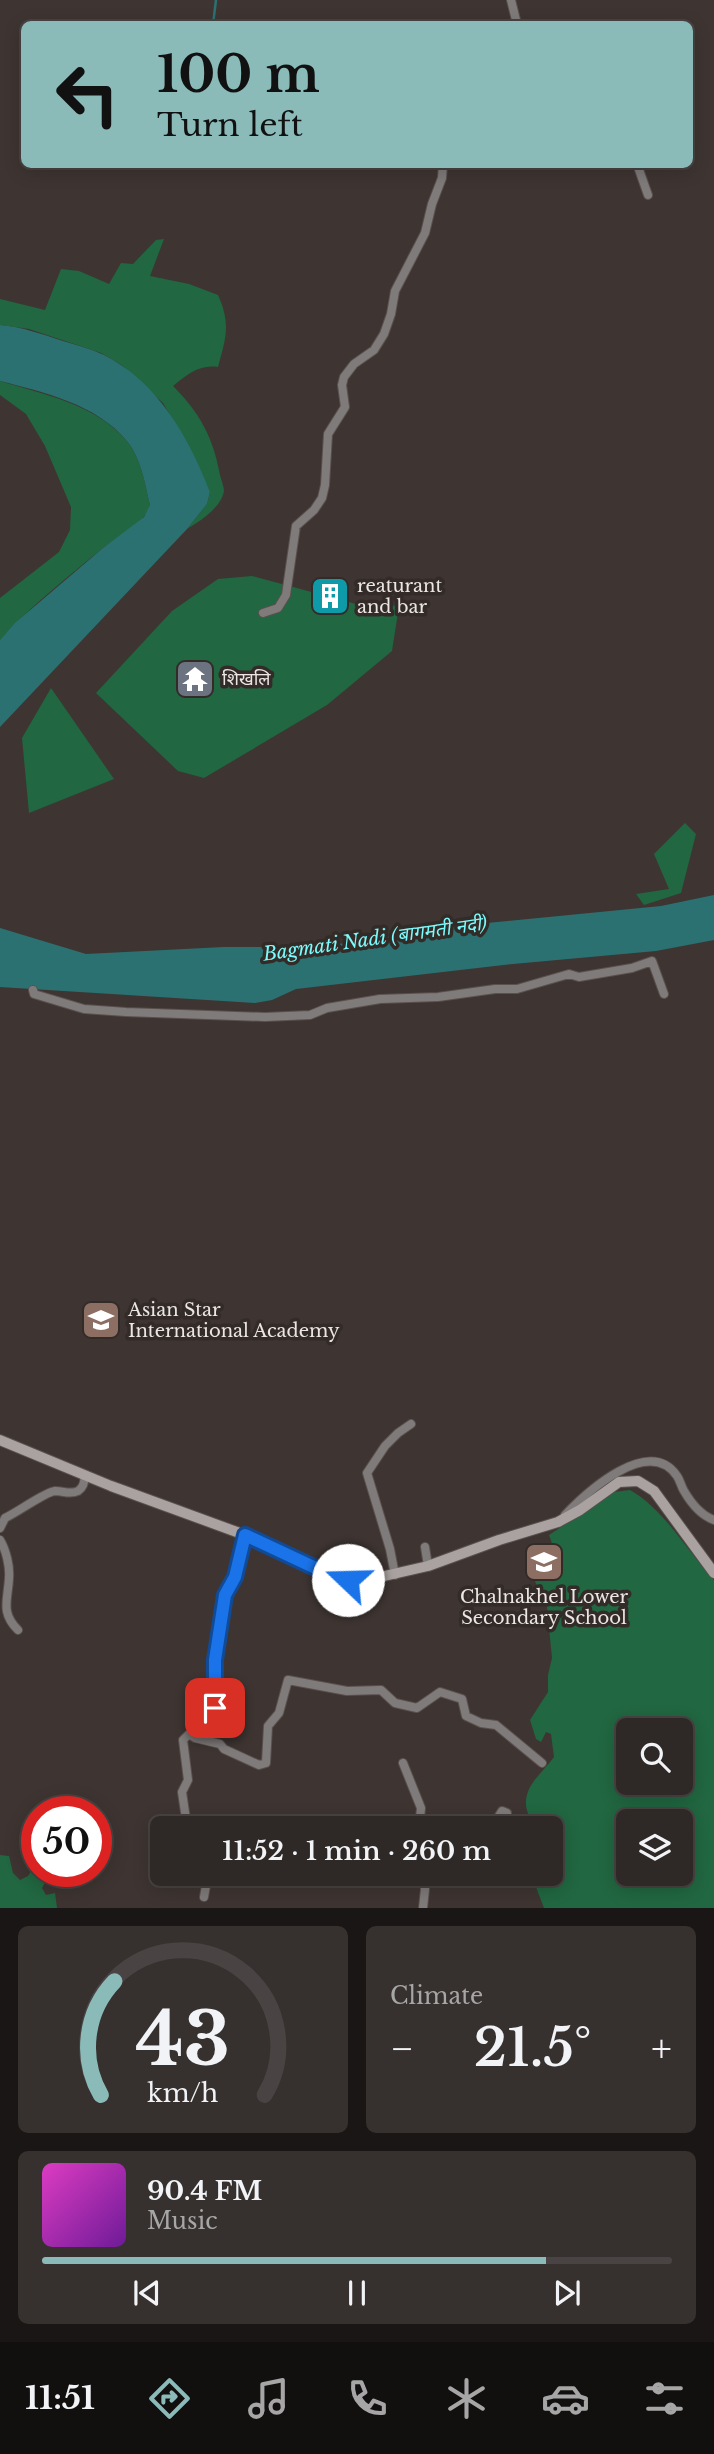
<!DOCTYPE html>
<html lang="en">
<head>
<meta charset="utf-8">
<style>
  :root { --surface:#2e2826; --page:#36302e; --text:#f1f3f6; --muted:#a7a6a7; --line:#494443; --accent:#8bbbb9 }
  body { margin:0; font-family:"Libre Baskerville","Noto Sans Devanagari",serif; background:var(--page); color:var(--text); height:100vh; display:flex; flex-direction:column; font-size:26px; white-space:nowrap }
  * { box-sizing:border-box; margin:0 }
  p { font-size:23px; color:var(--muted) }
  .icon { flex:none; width:38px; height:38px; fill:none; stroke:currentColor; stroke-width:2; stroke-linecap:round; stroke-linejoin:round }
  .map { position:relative; height:1908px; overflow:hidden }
  .drawer { display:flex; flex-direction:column; gap:18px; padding:18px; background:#191615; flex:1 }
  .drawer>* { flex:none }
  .hud { position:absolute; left:21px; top:21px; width:672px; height:147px; border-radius:10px; box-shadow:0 4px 18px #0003,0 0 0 2px var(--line); background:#8bbbb9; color:#111; overflow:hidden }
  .tools { position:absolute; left:616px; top:1718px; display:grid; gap:14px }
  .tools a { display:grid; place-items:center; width:77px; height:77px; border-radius:10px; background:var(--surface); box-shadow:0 4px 18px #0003,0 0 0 2px var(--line); font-size:35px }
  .speed { position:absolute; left:21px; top:1796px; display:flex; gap:14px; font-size:35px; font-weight:700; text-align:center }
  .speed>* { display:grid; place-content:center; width:91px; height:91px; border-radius:50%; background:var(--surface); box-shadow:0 4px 18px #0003,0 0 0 2px var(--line); line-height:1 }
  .speed .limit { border:10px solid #d22; background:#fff; color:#111 }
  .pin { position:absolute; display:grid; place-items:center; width:60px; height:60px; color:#fff; margin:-30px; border-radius:14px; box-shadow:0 4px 10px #0006 }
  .me { position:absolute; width:77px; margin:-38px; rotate:291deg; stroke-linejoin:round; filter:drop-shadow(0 0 5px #0008) }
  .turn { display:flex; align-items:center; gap:24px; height:147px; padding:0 21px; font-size:32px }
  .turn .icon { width:91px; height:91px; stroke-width:2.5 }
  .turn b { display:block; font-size:49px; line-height:60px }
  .big { font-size:52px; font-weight:600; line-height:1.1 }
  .drawer .tile { flex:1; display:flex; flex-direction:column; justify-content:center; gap:10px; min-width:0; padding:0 24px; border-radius:10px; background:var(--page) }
  .drawer .dial { align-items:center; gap:0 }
  .dial svg { height:182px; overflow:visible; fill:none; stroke:var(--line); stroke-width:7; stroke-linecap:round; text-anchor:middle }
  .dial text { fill:var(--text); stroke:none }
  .song { display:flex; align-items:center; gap:21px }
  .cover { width:84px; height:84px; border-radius:10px; background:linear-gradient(135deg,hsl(310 70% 55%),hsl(280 70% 35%)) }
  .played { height:7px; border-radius:4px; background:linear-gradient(90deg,var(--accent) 80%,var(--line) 80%) }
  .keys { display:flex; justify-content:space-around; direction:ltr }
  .heat { display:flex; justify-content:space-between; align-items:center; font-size:38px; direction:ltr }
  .drawer .tiles { flex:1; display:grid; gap:18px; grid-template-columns:1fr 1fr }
  .tile:last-child { grid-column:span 2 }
  .trip { position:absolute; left:150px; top:1816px; width:413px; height:70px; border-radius:10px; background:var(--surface); box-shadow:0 4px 18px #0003,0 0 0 2px var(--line); font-weight:600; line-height:70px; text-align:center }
  .dock { display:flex; height:112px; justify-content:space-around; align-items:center; background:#12100f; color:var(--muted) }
  .dock .icon { width:49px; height:49px }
  .dock .current { color:var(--accent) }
  .dock b { font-size:32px; color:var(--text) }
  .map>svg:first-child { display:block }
  .green { fill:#216741; fill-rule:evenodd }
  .water { fill:#2c7171 }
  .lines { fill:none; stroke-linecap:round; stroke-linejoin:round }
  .stream { stroke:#2c7171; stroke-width:2.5 }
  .minor-casing { stroke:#5a514e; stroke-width:10 }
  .secondary-casing { stroke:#5a514e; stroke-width:12 }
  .minor { stroke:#807b7b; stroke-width:8 }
  .secondary { stroke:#a9a2a1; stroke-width:10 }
  .route-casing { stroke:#114b97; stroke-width:18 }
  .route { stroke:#1a73e8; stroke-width:12 }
  .labels { text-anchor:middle; stroke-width:7; stroke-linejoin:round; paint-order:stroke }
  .poi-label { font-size:18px; fill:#ebe6e4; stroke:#332b28; text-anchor:start }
  .water-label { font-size:19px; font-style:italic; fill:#7bfcfc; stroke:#332b28 }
</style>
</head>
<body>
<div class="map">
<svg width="714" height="1908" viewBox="0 0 714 1908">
  <rect width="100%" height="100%" fill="#3e3532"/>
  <path class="green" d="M164,239L150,276L189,284L218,295C231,324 226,338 218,367C199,364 187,375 173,386C200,413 213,437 220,475C221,479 224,487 224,491C221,508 200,521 187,529L207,504L210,492L195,459L163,403L123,366L101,353L29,329L0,325V299L45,310L61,269L79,271L109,284L121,263L133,264L156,240Z
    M0,381C43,394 95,404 126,440C141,457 145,484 150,505C145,524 117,537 102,549C67,577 30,607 0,640V598L59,552L70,530L71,507L45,446L26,414L0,395Z
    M252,576L356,604L399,606L392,651L327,705L204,778L178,771L96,693L172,611L218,579Z
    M51,688L114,779L29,813L22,738Z
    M685,823L696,834L681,893L644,905L636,894L669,889L654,854Z
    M630,1490C665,1510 687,1551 714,1580V1908H544L531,1874H551V1829H531C532,1819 525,1811 526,1801C527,1783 544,1771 554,1757L551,1734L546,1732L541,1742L536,1739L530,1720L548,1692V1675L552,1658L547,1607L534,1579L553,1567L546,1551L553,1546L549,1535L614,1492ZM628,1731H681V1783H628ZM628,1822H681V1874H628Z
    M0,1855L9,1856L13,1873L20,1880L28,1876L37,1862V1871H51L42,1888L46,1895L55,1893L57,1908H0Z"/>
  <path class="water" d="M0,325C22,327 42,334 63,341C76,345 91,349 104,355C158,382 189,438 210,492L207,504L187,529L0,727V640L15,623L103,548L144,517L150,505C145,484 141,457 126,440C96,404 43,392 0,381Z
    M714,895V940L656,951L513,964L296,989L272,1000L255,1003L0,987V928L86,954L224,947H287L352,943L436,928L661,906Z"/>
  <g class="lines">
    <path class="stream" d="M213,24L216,0"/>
    <defs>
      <path id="minor" d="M511,0L517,24
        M637,164L648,195
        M263,613L278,608L286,595L296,526L314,510L322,498L325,485L328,434L345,407L342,385L344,377L354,364L374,350L384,334L391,314L395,291L425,233L432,204L442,178L443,164
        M33,990L34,994L84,1009L126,1012L265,1017L310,1015L327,1008L380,999L438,997L495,989H517L569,974L579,977L632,968L652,961L664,994
        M565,1515C587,1492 649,1435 677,1476C680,1480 681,1486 684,1491C691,1503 700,1515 714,1520
        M0,1528L5,1518C18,1512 45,1492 55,1491C64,1491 70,1495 78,1491C84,1487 84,1482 85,1476
        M0,1540C6,1550 10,1566 9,1578C8,1600 0,1612 18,1630
        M425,1547L428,1566
        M395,1575L390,1549L367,1473L385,1446L398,1433L411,1424
        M189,1734L215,1708V1660L225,1595L235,1577L245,1535
        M403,1763L421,1808L419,1829
        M190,1829L186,1819L182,1792L188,1780L183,1740L189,1734L195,1738L220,1744L224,1749L259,1765L266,1763L268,1726L279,1713L288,1680L347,1691L381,1690L395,1703L417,1708L440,1692L462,1699L466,1716L481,1723L496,1725L542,1763
        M488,1829L492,1827L502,1811L507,1813V1829
        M422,1874L425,1889L423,1908
        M204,1897L208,1874"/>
      <path id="secondary" d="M0,1440L111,1486L245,1535L322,1571L349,1580L380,1577L428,1566L499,1540L558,1522L580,1510L619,1482L638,1481L654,1491L714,1573"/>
    </defs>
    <use href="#minor" class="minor-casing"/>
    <use href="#secondary" class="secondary-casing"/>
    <use href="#minor" class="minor"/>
    <use href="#secondary" class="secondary"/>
  </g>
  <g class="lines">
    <defs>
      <path id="route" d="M215,1708V1660L225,1595L235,1577L245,1535L322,1571L348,1580"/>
    </defs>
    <use href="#route" class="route-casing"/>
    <use href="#route" class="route"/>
  </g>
  <defs>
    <symbol id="building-square" viewBox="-11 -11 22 22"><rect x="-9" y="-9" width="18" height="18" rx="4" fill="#0f9aa8" stroke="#332b28"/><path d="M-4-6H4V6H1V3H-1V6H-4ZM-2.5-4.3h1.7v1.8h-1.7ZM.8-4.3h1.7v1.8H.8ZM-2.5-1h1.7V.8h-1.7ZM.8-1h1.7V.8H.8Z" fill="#fff"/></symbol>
    <symbol id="temple-square" viewBox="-11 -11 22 22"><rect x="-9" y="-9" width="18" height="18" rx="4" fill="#6b7280" stroke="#332b28"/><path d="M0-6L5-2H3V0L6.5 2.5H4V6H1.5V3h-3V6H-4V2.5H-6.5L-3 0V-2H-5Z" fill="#fff"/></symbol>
    <symbol id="school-square" viewBox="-11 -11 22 22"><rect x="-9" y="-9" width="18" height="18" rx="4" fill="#8d6e63" stroke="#332b28"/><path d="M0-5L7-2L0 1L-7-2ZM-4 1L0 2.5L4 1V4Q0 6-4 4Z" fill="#fff"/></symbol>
  </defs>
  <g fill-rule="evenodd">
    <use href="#building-square" x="308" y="574" width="44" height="44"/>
    <use href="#temple-square" x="173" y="657" width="44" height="44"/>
    <use href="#school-square" x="79" y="1298" width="44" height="44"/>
    <use href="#school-square" x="522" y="1540" width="44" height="44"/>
  </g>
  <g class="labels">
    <g class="poi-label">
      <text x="357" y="592">reaturant<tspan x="357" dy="21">and bar</tspan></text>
      <text x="222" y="685">शिखलि</text>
      <text x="128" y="1316">Asian Star<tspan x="128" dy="21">International Academy</tspan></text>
      <text x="544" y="1603" text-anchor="middle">Chalnakhel Lower<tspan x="544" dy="21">Secondary School</tspan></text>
    </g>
    <g class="water-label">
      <text transform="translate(375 938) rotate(-8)" y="7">Bagmati Nadi (बागमती नदी)</text>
    </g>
  </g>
</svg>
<div class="tools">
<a><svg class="icon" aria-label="search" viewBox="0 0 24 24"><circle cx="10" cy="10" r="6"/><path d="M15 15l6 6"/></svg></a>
<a><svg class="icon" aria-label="layers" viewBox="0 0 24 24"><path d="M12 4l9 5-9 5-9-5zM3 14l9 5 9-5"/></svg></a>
</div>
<div class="speed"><div class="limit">50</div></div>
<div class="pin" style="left:215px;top:1708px;background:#d93025"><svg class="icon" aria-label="arrive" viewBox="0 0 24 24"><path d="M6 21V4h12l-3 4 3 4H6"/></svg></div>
<svg class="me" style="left:348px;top:1580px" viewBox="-20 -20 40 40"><circle r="19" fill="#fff"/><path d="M0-13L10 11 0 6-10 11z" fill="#1a73e8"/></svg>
<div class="trip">11:52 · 1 min · 260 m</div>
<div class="hud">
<div class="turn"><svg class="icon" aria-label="left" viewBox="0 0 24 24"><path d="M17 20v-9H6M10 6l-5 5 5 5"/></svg><div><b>100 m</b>Turn left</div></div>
</div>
</div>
<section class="drawer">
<div class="tiles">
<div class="tile dial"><svg viewBox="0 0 100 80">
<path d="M14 69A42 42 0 1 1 86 69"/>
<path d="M14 69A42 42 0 0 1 20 19" stroke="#8bbbb9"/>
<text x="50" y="56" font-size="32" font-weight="700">43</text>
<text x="50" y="72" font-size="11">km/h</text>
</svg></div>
<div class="tile"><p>Climate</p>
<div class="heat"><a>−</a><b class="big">21.5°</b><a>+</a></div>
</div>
<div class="tile">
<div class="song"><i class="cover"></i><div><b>90.4 FM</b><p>Music</p></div></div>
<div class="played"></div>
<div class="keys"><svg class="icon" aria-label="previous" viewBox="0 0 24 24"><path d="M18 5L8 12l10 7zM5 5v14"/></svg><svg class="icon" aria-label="pause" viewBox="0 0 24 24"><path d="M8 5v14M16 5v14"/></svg><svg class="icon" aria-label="next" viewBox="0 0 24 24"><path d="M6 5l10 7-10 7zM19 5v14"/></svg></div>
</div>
</div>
</section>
<nav class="dock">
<b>11:51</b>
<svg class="icon current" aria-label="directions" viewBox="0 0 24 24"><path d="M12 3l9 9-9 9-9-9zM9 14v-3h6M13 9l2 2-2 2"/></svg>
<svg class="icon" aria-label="music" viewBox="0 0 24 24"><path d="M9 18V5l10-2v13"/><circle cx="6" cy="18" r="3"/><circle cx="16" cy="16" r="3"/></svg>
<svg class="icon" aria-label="phone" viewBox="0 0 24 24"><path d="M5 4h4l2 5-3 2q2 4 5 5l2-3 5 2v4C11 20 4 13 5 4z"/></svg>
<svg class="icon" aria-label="climate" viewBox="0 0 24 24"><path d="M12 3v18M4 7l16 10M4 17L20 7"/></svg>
<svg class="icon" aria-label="car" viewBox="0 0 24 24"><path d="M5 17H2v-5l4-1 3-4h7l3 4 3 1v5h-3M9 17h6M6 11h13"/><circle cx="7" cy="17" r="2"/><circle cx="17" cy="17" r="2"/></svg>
<svg class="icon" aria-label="filters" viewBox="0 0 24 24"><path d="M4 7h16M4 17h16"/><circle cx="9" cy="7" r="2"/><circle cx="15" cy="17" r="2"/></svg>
</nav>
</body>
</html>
